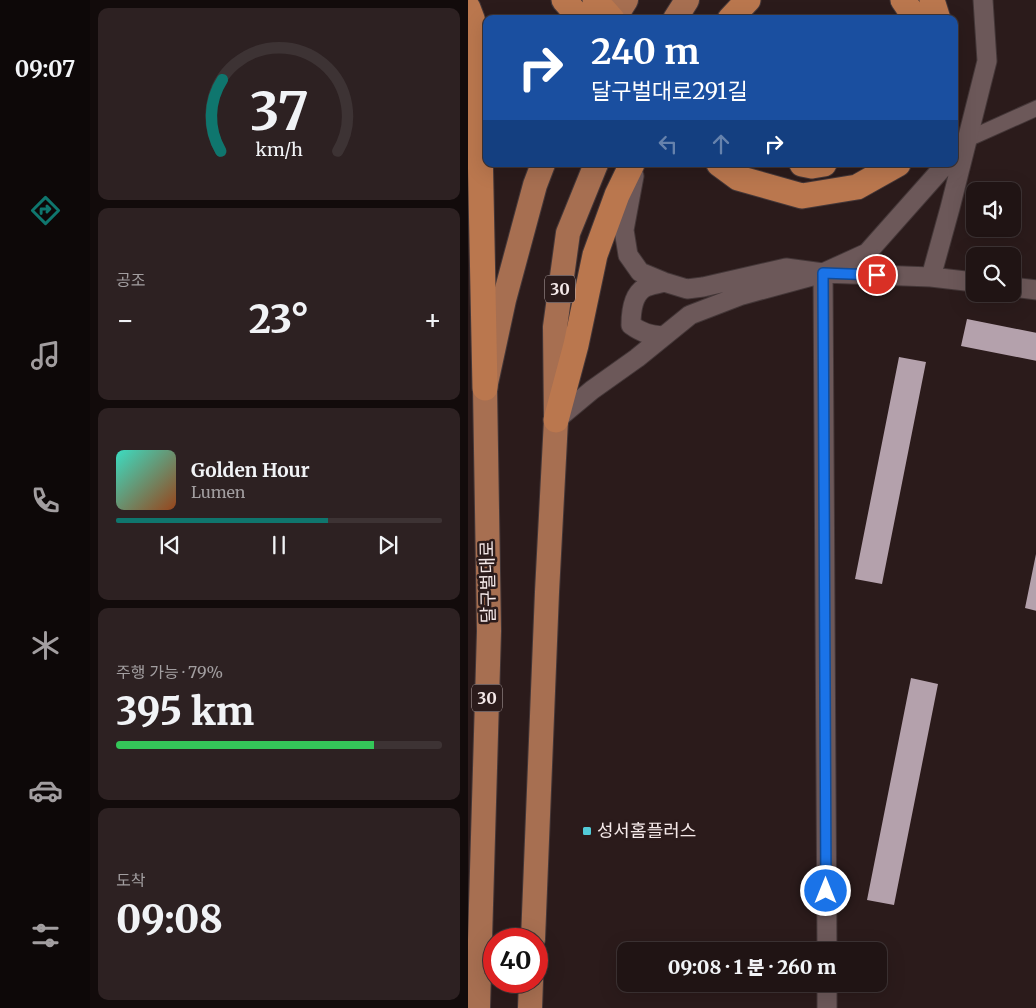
<!DOCTYPE html>
<html lang="ko">
<head>
<meta charset="utf-8">
<style>
  :root { --surface:#201414; --page:#2d2122; --text:#f1f3f6; --muted:#a29ea0; --line:#3d3334; --accent:#0f766e }
  body { margin:0; font-family:Merriweather,"Noto Sans KR",serif; background:var(--page); color:var(--text); height:100vh; display:flex; flex-direction:column; font-size:19px; white-space:nowrap }
  * { box-sizing:border-box; margin:0 }
  p { font-size:16px; color:var(--muted) }
  .icon { flex:none; width:28px; height:28px; fill:none; stroke:currentColor; stroke-width:2; stroke-linecap:round; stroke-linejoin:round }
  .map { position:relative; flex:1; overflow:hidden }
  .side { display:flex; flex-direction:column; gap:8px; padding:8px; background:#120b0b; width:378px }
  .side>* { flex:none }
  .top-card { position:absolute; left:15px; top:15px; width:475px; height:152px; border-radius:10px; box-shadow:0 5px 20px #0002,0 0 0 1px var(--line); background:#1a4fa0; color:#fff; overflow:hidden }
  .buttons { position:absolute; left:498px; top:182px; display:grid; gap:10px }
  .buttons a { display:grid; place-items:center; width:55px; height:55px; border-radius:10px; background:var(--surface); box-shadow:0 5px 20px #0002,0 0 0 1px var(--line); font-size:25px }
  .speed { position:absolute; left:15px; top:928px; display:flex; gap:10px; font-size:25px; font-weight:700; text-align:center }
  .speed>* { display:grid; place-content:center; width:65px; height:65px; border-radius:50%; background:var(--surface); box-shadow:0 5px 20px #0002,0 0 0 1px var(--line); line-height:1 }
  .speed .limit { border:8px solid #d22; background:#fff; color:#111 }
  .pin { position:absolute; display:grid; place-items:center; width:42px; height:42px; color:#fff; margin:-21px; border:2px solid #fff; border-radius:50%; box-shadow:0 1px 5px #0007 }
  .me { position:absolute; width:55px; margin:-28px; rotate:0deg; stroke-linejoin:round; filter:drop-shadow(0 0 4px #0008) }
  .turn { display:flex; align-items:center; gap:18px; height:105px; padding:0 25px; font-size:22px }
  .turn .icon { width:65px; height:65px; stroke-width:2.5 }
  .turn b { display:block; font-size:35px; line-height:42px }
  .lanes { display:flex; align-items:center; height:48px; padding:0 25px; background:#0003; justify-content:center; gap:25px; direction:ltr }
  .lanes .off { opacity:.35 }
  .big { font-size:38px; font-weight:800; line-height:1.1 }
  .side .widget { flex:1; display:flex; flex-direction:column; justify-content:center; gap:8px; min-width:0; padding:0 18px; border-radius:10px; background:var(--page) }
  .side .dial { align-items:center; gap:0 }
  .dial svg { height:130px; overflow:visible; fill:none; stroke:var(--line); stroke-width:7; stroke-linecap:round; text-anchor:middle }
  .dial text { fill:var(--text); stroke:none }
  .song { display:flex; align-items:center; gap:15px }
  .cover { width:60px; height:60px; border-radius:8px; background:linear-gradient(135deg,hsl(170 70% 55%),hsl(20 70% 35%)) }
  .played { height:5px; border-radius:2px; background:linear-gradient(90deg,var(--accent) 65%,var(--line) 65%) }
  .keys { display:flex; justify-content:space-around; direction:ltr }
  .heat { display:flex; justify-content:space-between; align-items:center; font-size:28px; direction:ltr }
  .charge { height:8px; border-radius:4px; background:linear-gradient(90deg,#34c759 79%,var(--line) 0) }
  .trip { position:absolute; left:149px; top:942px; width:270px; height:50px; border-radius:10px; background:var(--surface); box-shadow:0 5px 20px #0002,0 0 0 1px var(--line); font-weight:800; line-height:50px; text-align:center }
  main { display:flex; flex:1; min-height:0 }
  .menu { display:flex; flex-direction:column; width:90px; justify-content:space-around; align-items:center; background:#0d0808; color:var(--muted) }
  .menu .icon { width:35px; height:35px }
  .menu .active { color:var(--accent) }
  .menu b { font-size:22px; color:var(--text) }
  .map>svg:first-child { display:block }
  .building { fill:#b4a1ac }
  .lines { fill:none; stroke-linecap:round; stroke-linejoin:round }
  .minor-casing { stroke:#443738; stroke-width:17 }
  .tertiary-casing { stroke:#443738; stroke-width:21 }
  .primary-casing { stroke:#443738; stroke-width:26 }
  .trunk-casing { stroke:#443738; stroke-width:27 }
  .minor { stroke:#6c5859; stroke-width:15 }
  .tertiary { stroke:#6c5859; stroke-width:19 }
  .primary { stroke:#a76f51; stroke-width:24 }
  .trunk { stroke:#ba774e; stroke-width:25 }
  .route-casing { stroke:#114b97; stroke-width:12 }
  .route { stroke:#1a73e8; stroke-width:9 }
  .poi-dot { fill:#52cbd8; stroke:#2b1b1b; stroke-width:2 }
  .labels { text-anchor:middle; stroke-width:5; stroke-linejoin:round; paint-order:stroke }
  .shield { fill:#2b1b1b; stroke:#b8abab; stroke-width:1 }
  .shield-label { font-size:16px; font-weight:bold; fill:#f5e9e9 }
  .street-label { font-size:18px; fill:#f5e9e9; stroke:#2b1b1b }
  .poi-label { font-size:18px; fill:#f5e9e9; stroke:#2b1b1b; text-anchor:start }
</style>
</head>
<body>
<main>
<nav class="menu">
<b>09:07</b>
<svg class="icon active" aria-label="directions" viewBox="0 0 24 24"><path d="M12 3l9 9-9 9-9-9zM9 14v-3h6M13 9l2 2-2 2"/></svg>
<svg class="icon" aria-label="music" viewBox="0 0 24 24"><path d="M9 18V5l10-2v13"/><circle cx="6" cy="18" r="3"/><circle cx="16" cy="16" r="3"/></svg>
<svg class="icon" aria-label="phone" viewBox="0 0 24 24"><path d="M5 4h4l2 5-3 2q2 4 5 5l2-3 5 2v4C11 20 4 13 5 4z"/></svg>
<svg class="icon" aria-label="climate" viewBox="0 0 24 24"><path d="M12 3v18M4 7l16 10M4 17L20 7"/></svg>
<svg class="icon" aria-label="car" viewBox="0 0 24 24"><path d="M5 17H2v-5l4-1 3-4h7l3 4 3 1v5h-3M9 17h6M6 11h13"/><circle cx="7" cy="17" r="2"/><circle cx="17" cy="17" r="2"/></svg>
<svg class="icon" aria-label="filters" viewBox="0 0 24 24"><path d="M4 7h16M4 17h16"/><circle cx="9" cy="7" r="2"/><circle cx="15" cy="17" r="2"/></svg>
</nav>
<section class="side">
<div class="widget dial"><svg viewBox="0 0 100 80">
<path d="M14 69A42 42 0 1 1 86 69"/>
<path d="M14 69A42 42 0 0 1 15 25" stroke="#0f766e"/>
<text x="50" y="56" font-size="32" font-weight="700">37</text>
<text x="50" y="72" font-size="11">km/h</text>
</svg></div>
<div class="widget"><p>공조</p>
<div class="heat"><a>−</a><b class="big">23°</b><a>+</a></div>
</div>
<div class="widget">
<div class="song"><i class="cover"></i><div><b>Golden Hour</b><p>Lumen</p></div></div>
<div class="played"></div>
<div class="keys"><svg class="icon" aria-label="previous" viewBox="0 0 24 24"><path d="M18 5L8 12l10 7zM5 5v14"/></svg><svg class="icon" aria-label="pause" viewBox="0 0 24 24"><path d="M8 5v14M16 5v14"/></svg><svg class="icon" aria-label="next" viewBox="0 0 24 24"><path d="M6 5l10 7-10 7zM19 5v14"/></svg></div>
</div>
<div class="widget"><p>주행 가능 · 79%</p><b class="big">395 km</b><div class="charge"></div></div>
<div class="widget"><p>도착</p><b class="big">09:08</b></div>
</section>
<div class="map">
<svg width="569" height="1008" viewBox="0 0 569 1008">
  <rect width="100%" height="100%" fill="#2b1b1b"/>
  <path class="building" d="M499,319L569,333V361L493,346Z
    M431,357L458,362L414,584L387,579Z
    M568,554H569V611L557,608Z
    M443,678L470,684L426,905L399,900Z"/>
  <g class="lines">
    <defs>
      <path id="minor" d="M500,139L569,108"/>
      <path id="tertiary" d="M166,176L156,230L160,255L172,272L196,282L219,289L235,287L318,268L355,273L463,277L506,282
        M355,273L359,951
        M463,277L482,208L519,61L515,0
        M544,287L569,290
        M195,336C182,335 174,333 163,325C163,313 165,295 176,288C181,285 190,284 196,282
        M88,420L124,390L169,358L222,315L274,295L355,273L399,253L478,164
        M359,984V1008"/>
      <path id="primary" d="M146,19L158,0
        M207,19L219,0
        M65,939L79,592L88,420L87,327L100,233L128,164
        M10,1008L21,631L17,388L36,300L67,185L75,164
        M62,1008L63,981"/>
      <path id="trunk" d="M96,0L113,19
        M127,0L144,19
        M435,0L448,19
        M464,0L470,19
        M0,8C18,49 11,99 12,144C13,225 15,306 17,388
        M262,19L280,0
        M251,164L270,178L334,196L389,187L430,164
        M334,164L344,166L356,164
        M88,420L108,345L127,255L149,195L164,164"/>
    </defs>
    <use href="#minor" class="minor-casing"/>
    <use href="#tertiary" class="tertiary-casing"/>
    <use href="#primary" class="primary-casing"/>
    <use href="#trunk" class="trunk-casing"/>
    <use href="#minor" class="minor"/>
    <use href="#tertiary" class="tertiary"/>
    <use href="#primary" class="primary"/>
    <use href="#trunk" class="trunk"/>
  </g>
  <g class="lines">
    <defs>
      <path id="route" d="M358,891L355,273L409,275"/>
    </defs>
    <use href="#route" class="route-casing"/>
    <use href="#route" class="route"/>
  </g>
  <rect class="poi-dot" x="114" y="826" width="10" height="10" rx="2.5"/>
  <g class="labels">
    <g class="shield">
      <rect x="77" y="275.5" width="30" height="27" rx="4"/>
      <rect x="4" y="684.5" width="30" height="27" rx="4"/>
    </g>
    <g class="shield-label">
      <text x="92" y="295">30</text>
      <text x="19" y="704">30</text>
    </g>
    <g class="street-label">
      <text transform="translate(20 582) rotate(-91)" y="6">달구벌대로</text>
    </g>
    <g class="poi-label">
      <text x="129" y="837">성서홈플러스</text>
    </g>
  </g>
</svg>
<div class="buttons">
<a><svg class="icon" aria-label="sound" viewBox="0 0 24 24"><path d="M4 9h4l5-4v14l-5-4H4zM17 9q2 3 0 6"/></svg></a>
<a><svg class="icon" aria-label="search" viewBox="0 0 24 24"><circle cx="10" cy="10" r="6"/><path d="M15 15l6 6"/></svg></a>
</div>
<div class="speed"><div class="limit">40</div></div>
<div class="pin" style="left:409px;top:275px;background:#d93025"><svg class="icon" aria-label="arrive" viewBox="0 0 24 24"><path d="M6 21V4h12l-3 4 3 4H6"/></svg></div>
<svg class="me" style="left:358px;top:891px" viewBox="-20 -20 40 40"><circle r="17" fill="#1a73e8" stroke="#fff" stroke-width="3"/><path d="M0-11L8 9 0 5-8 9z" fill="#fff"/></svg>
<div class="trip">09:08 · 1 분 · 260 m</div>
<div class="top-card">
<div class="turn"><svg class="icon" aria-label="right" viewBox="0 0 24 24"><path d="M7 20v-9h11M14 6l5 5-5 5"/></svg><div><b>240 m</b>달구벌대로291길</div></div>
<div class="lanes"><svg class="icon off" aria-label="left" viewBox="0 0 24 24"><path d="M17 20v-9H6M10 6l-5 5 5 5"/></svg><svg class="icon off" aria-label="ahead" viewBox="0 0 24 24"><path d="M12 20V5M6 11l6-6 6 6"/></svg><svg class="icon" aria-label="right" viewBox="0 0 24 24"><path d="M7 20v-9h11M14 6l5 5-5 5"/></svg></div>
</div>
</div>
</main>
</body>
</html>
